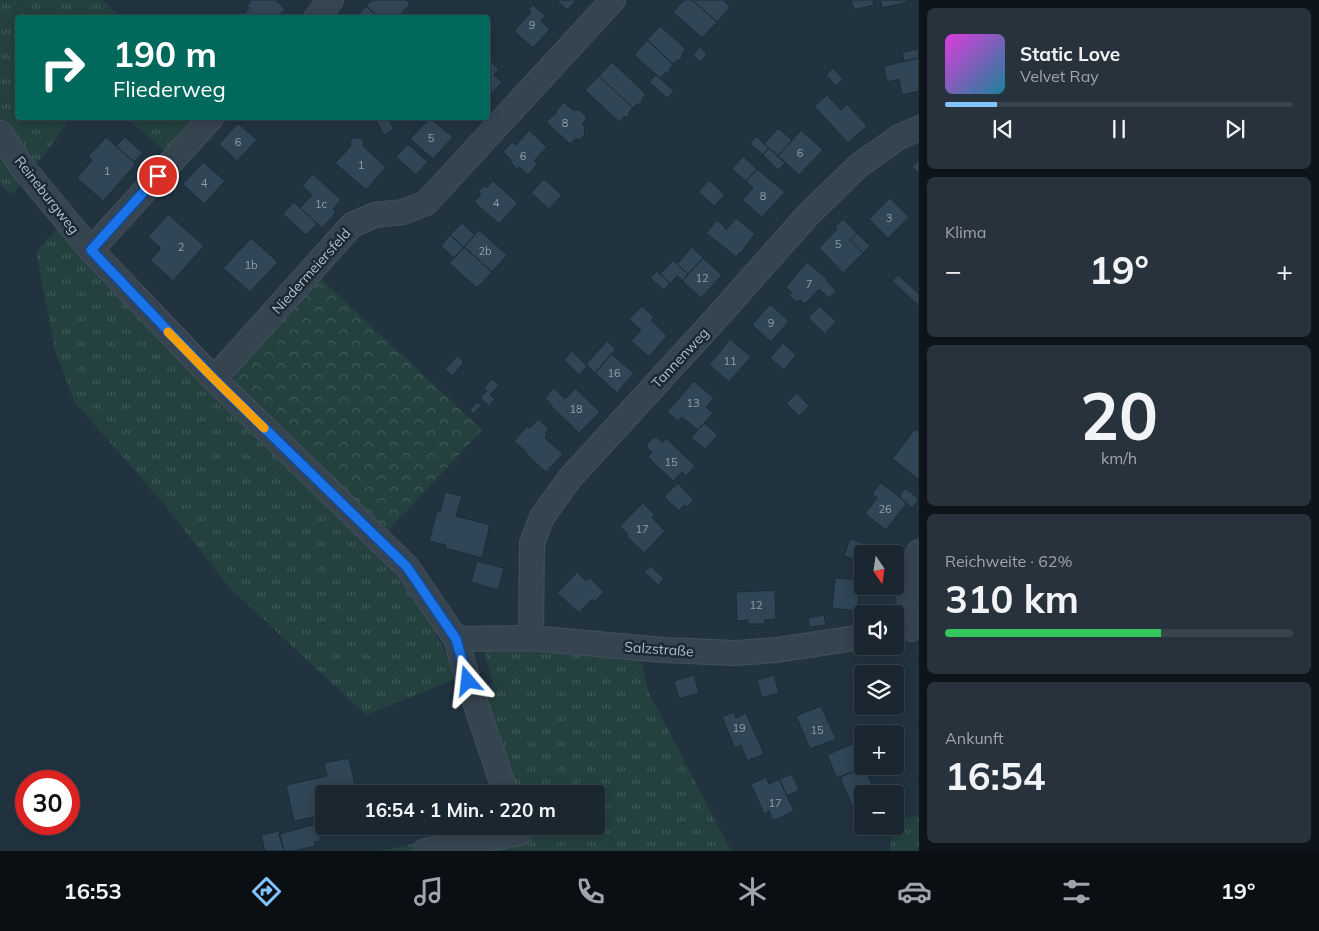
<!DOCTYPE html>
<html lang="de">
<head>
<meta charset="utf-8">
<style>
  :root { --surface:#1a2630; --page:#27323c; --text:#f1f3f6; --muted:#9fa5ab; --line:#38434c; --accent:#83c4ff }
  body { margin:0; font-family:Mulish,sans-serif; background:var(--page); color:var(--text); height:100vh; display:flex; flex-direction:column; font-size:19px; white-space:nowrap }
  * { box-sizing:border-box; margin:0 }
  p { font-size:16px; color:var(--muted) }
  .icon { flex:none; width:28px; height:28px; fill:none; stroke:currentColor; stroke-width:2; stroke-linecap:round; stroke-linejoin:round }
  .map { position:relative; flex:1; overflow:hidden }
  .sheet { display:flex; flex-direction:column; gap:8px; padding:8px; background:#0e151a; width:400px }
  .sheet>* { flex:none }
  .top-card { position:absolute; left:15px; top:15px; width:475px; height:105px; border-radius:5px; box-shadow:0 2px 12px #0003,0 0 0 1px var(--line); background:#00695c; color:#fff; overflow:hidden }
  .needle { width:32px; rotate:167deg }
  .fabs { position:absolute; left:854px; top:545px; display:grid; gap:10px }
  .fabs a { display:grid; place-items:center; width:50px; height:50px; border-radius:5px; background:var(--surface); box-shadow:0 2px 12px #0003,0 0 0 1px var(--line); font-size:25px }
  .speed { position:absolute; left:15px; top:770px; display:flex; gap:10px; font-size:25px; font-weight:700; text-align:center }
  .speed>* { display:grid; place-content:center; width:65px; height:65px; border-radius:50%; background:var(--surface); box-shadow:0 2px 12px #0003,0 0 0 1px var(--line); line-height:1 }
  .speed .limit { border:8px solid #d22; background:#fff; color:#111 }
  .pin { position:absolute; display:grid; place-items:center; width:42px; height:42px; color:#fff; margin:-21px; border:2px solid #fff; border-radius:50%; box-shadow:0 1px 5px #0007 }
  .me { position:absolute; width:55px; margin:-28px; rotate:343deg; stroke-linejoin:round; filter:drop-shadow(0 0 4px #0008) }
  .turn { display:flex; align-items:center; gap:18px; height:105px; padding:0 15px; font-size:22px }
  .turn .icon { width:65px; height:65px; stroke-width:2.5 }
  .turn b { display:block; font-size:35px; line-height:42px }
  .big { font-size:38px; font-weight:700; line-height:1.1 }
  .sheet .card { flex:1; display:flex; flex-direction:column; justify-content:center; gap:8px; min-width:0; padding:0 18px; border-radius:8px; background:var(--page) }
  .sheet .dial { align-items:center; gap:0 }
  .dial b { font-size:65px; line-height:1 }
  .song { display:flex; align-items:center; gap:15px }
  .cover { width:60px; height:60px; border-radius:8px; background:linear-gradient(135deg,hsl(300 70% 55%),hsl(190 70% 35%)) }
  .played { height:5px; border-radius:2px; background:linear-gradient(90deg,var(--accent) 15%,var(--line) 15%) }
  .keys { display:flex; justify-content:space-around; direction:ltr }
  .heat { display:flex; justify-content:space-between; align-items:center; font-size:28px; direction:ltr }
  .charge { height:8px; border-radius:4px; background:linear-gradient(90deg,#34c759 62%,var(--line) 0) }
  .trip { position:absolute; left:315px; top:785px; width:290px; height:50px; border-radius:5px; background:var(--surface); box-shadow:0 2px 12px #0003,0 0 0 1px var(--line); font-weight:700; line-height:50px; text-align:center }
  .menu { display:flex; height:80px; justify-content:space-around; align-items:center; background:#0a0f13; color:var(--muted) }
  .menu .icon { width:35px; height:35px }
  .menu .selected { color:var(--accent) }
  .menu b { font-size:22px; color:var(--text) }
  main { display:flex; flex:1; min-height:0 }
  .map>svg:first-child { display:block }
  .grass { fill:url(#grass-tufts) }
  .forest { fill:url(#forest-crowns) }
  .building { fill:#304555; stroke:#1d2b37 }
  .lines { fill:none; stroke-linecap:round; stroke-linejoin:round }
  .minor-casing { stroke:#42505c; stroke-width:26 }
  .minor { stroke:#364450; stroke-width:24 }
  .route-casing { stroke:#114b97; stroke-width:12 }
  .route { stroke:#1a73e8; stroke-width:9 }
  .slow { stroke:#f59e0b; stroke-width:9 }
  .labels { text-anchor:middle; stroke-width:5; stroke-linejoin:round; paint-order:stroke }
  .number-label { font-size:11px; fill:#909fac }
  .street-label { font-size:14px; fill:#b2bfcb; stroke:#1b2935 }
</style>
</head>
<body>
<main>
<div class="map">
<svg width="919" height="851" viewBox="0 0 919 851">
  <defs>
    <pattern id="grass-tufts" width="24" height="20" patternUnits="userSpaceOnUse" patternTransform="scale(1.25)"><rect width="24" height="20" fill="#244140"/><path d="M3 7l-1-3M5 7V3M7 7l1-3M15 17l-1-3M17 17v-4M19 17l1-3" fill="none" stroke="#415b5a"/></pattern>
    <pattern id="forest-crowns" width="20" height="18" patternUnits="userSpaceOnUse" patternTransform="scale(1.25)"><rect width="20" height="18" fill="#244140"/><path d="M2 6a3 3 0 1 1 6 0M12 15a3 3 0 1 1 6 0" fill="none" stroke="#415b5a"/></pattern>
  </defs>
  <rect width="100%" height="100%" fill="#223340"/>
  <path class="grass" d="M0,0H102L122,17L18,18V118H71L44,155L11,195L0,183Z
    M126,118H195L165,151Z
    M58,228L210,392L386,564L425,612L458,678L366,715L230,588L164,504L74,401L55,350L36,252Z
    M530,647L641,660L648,691L731,851H379L490,828L493,826H596V794H517L481,689L493,682L484,650Z
    M919,815V851H890L892,826H895V821Z"/>
  <path class="forest" d="M318,276L482,430L384,535L234,386L236,369Z"/>
  <path class="building" d="M252,0H276L285,9L277,18H244L242,16L249,8L247,6Z
    M371,0H406L410,4L398,18H379L366,6Z
    M556,0H576L567,10Z
    M684,0H692L717,22L702,38L673,12Z
    M692,0H723L730,7L717,22Z
    M851,0H873L874,5L854,10Z
    M880,0H907L908,2L882,8Z
    M533,5L546,16L541,21L550,29L533,48L514,31L531,12L528,10Z
    M366,6L379,18H355Z
    M660,26L686,49L682,54V57L680,60H677L673,64L647,40Z
    M647,40L673,64L670,68V71L668,73H665L660,78L634,55Z
    M700,47L707,54L700,62L693,55Z
    M918,49L919,58L904,61L902,52Z
    M919,58V91L902,95L899,79L887,82L884,66Z
    M488,59L499,69L494,75L502,82L488,98Z
    M612,62L646,94L642,99V102L640,104H637L633,108L599,76Z
    M833,68L843,79L836,86L826,75Z
    M656,75L674,91L667,98L649,82Z
    M599,76L633,108L629,112V116L628,117H624L619,122L585,90Z
    M827,95L841,110L847,104L867,126L848,143L814,106Z
    M564,102L574,111L575,110H579L586,116V120L582,124L585,127L584,130L585,135L580,140L575,139L570,144L546,122L557,112L556,111Z
    M380,118H388L394,129L384,135L376,120Z
    M430,118L453,137L433,159L410,139Z
    M238,123L257,140L237,161L219,144Z
    M778,128L792,140L778,156L764,144Z
    M529,130L547,147L534,161L537,164L528,175L519,167L517,169L510,162L511,160L503,152L512,142L516,145Z
    M801,130L823,150L799,175L778,156Z
    M756,136L769,148L763,155L750,144Z
    M106,137L136,164L103,201L77,178L92,160L88,157Z
    M125,137L143,153L134,162L116,146Z
    M353,138H360L364,141L363,146L386,167L366,190L335,163L351,146L350,142Z
    M408,144L428,162L416,175L396,157Z
    M769,148L785,163L778,170L763,155Z
    M743,156L757,169L746,181L732,169Z
    M919,160V174L912,166Z
    M203,162L225,181L204,204L183,184Z
    M757,169L785,192L762,217L742,200L753,188L746,181Z
    M313,174L341,200L333,209L336,213L322,228L300,208L312,195L302,186Z
    M544,179L562,195L549,209L531,193Z
    M709,180L725,195L714,206L698,192Z
    M493,181L518,203L499,224L474,202L481,194L478,192L484,186L486,188Z
    M890,198L909,217L888,238L869,219Z
    M294,202L317,224L306,235L283,214Z
    M168,214L204,246L173,281L150,260L161,248L148,237Z
    M736,218L755,234L740,254L739,253L736,257L706,233L717,220L725,227L724,228L726,230Z
    M843,219L857,233L850,240L863,253L843,273L819,248L837,229L835,227Z
    M462,223L475,235L464,247L450,235Z
    M479,230L507,255L492,272L464,247Z
    M857,233L870,246L863,253L850,240Z
    M450,235L464,247L454,258L441,246Z
    M251,238L278,262L250,292L223,268Z
    M464,247L492,272L477,288L449,263Z
    M692,247L703,258L688,274L677,264Z
    M703,258L722,275L701,298L682,281Z
    M673,260L688,274L683,281L677,276L670,283L660,274Z
    M807,262L827,279L826,280L836,291L829,298L819,289L805,304L800,300L797,302L789,296L792,293L786,287Z
    M657,271L670,283L664,290L650,278Z
    M898,275L919,294V303L918,305L892,281Z
    M770,304L789,321L771,342L752,325Z
    M642,306L654,317L651,320L667,336L649,357L631,341L641,330L629,319Z
    M819,306L836,321L825,334L808,318Z
    M730,339L751,357L729,382L709,365Z
    M607,341L616,349L595,373L586,364Z
    M783,343L796,355L784,370L770,358Z
    M572,351L587,366L579,375L564,360Z
    M611,354L634,373L617,393L595,373Z
    M457,356L464,362L452,376L445,369Z
    M492,379L499,385L490,395L495,399L489,406L480,398L487,391L484,388Z
    M694,381L714,398L706,407L713,413L698,430L682,417L679,420L686,426L685,427L667,412Z
    M572,385L600,412L579,433L552,407V406L545,398L554,388L565,399L575,389Z
    M797,393L809,406L799,416L786,403Z
    M476,403H479L482,405L473,414L470,410Z
    M538,419L549,429L545,433L547,435L545,438L563,454L546,472L526,454L527,453L514,441L527,426L530,428Z
    M704,423L718,435L705,449L691,438Z
    M915,429L919,432V480L889,456V455L893,458Z
    M654,437L658,438L662,443L666,438L695,466L686,476L682,472L673,481L648,457L652,452L647,448V444Z
    M678,483L694,500L687,507L684,505L679,511L664,497Z
    M881,483L907,503L886,530L865,514L877,498L872,494Z
    M905,488L919,499L912,508L899,497Z
    M445,492L462,496L456,516L490,525L482,558L445,548L446,545L429,541L437,511L440,512Z
    M643,503L655,515L652,518L665,531L644,553L626,536L628,534L620,526Z
    M850,539L866,544L860,561L844,556Z
    M477,561L504,568L498,590L471,582Z
    M651,566L664,579L658,585L644,572Z
    M577,572L586,581L590,578L604,592L594,602L592,599L579,613L557,593Z
    M835,578L860,580L857,611L832,608Z
    M775,590L776,619L765,620V624H748V620L737,621L736,592Z
    M824,615L826,625L809,627L808,618Z
    M881,668L883,674H868Z
    M694,675L699,693L679,699L674,681Z
    M774,675L779,693L762,698L757,680Z
    M821,706L836,739L810,749L796,716Z
    M734,712L736,718L746,713L764,754L747,761L741,745L735,748L722,717Z
    M857,742L862,754V766H866L837,778L827,755Z
    M349,758L357,794H324V815L294,821L286,785L327,776L324,763Z
    M865,767L876,794H862V805L853,809L840,777Z
    M792,774L799,790L787,796L779,779Z
    M766,777L769,784L779,779L794,811L773,821L769,811L764,814L751,784Z
    M316,824L321,841L314,842L315,846L294,851H284L279,834Z
    M279,831L284,851H265L261,835Z"/>
  <g class="lines">
    <defs>
      <path id="minor" d="M316,18L331,0
        M0,133L23,168L91,250L214,379L407,567L456,639L468,681L506,794
        M91,250L211,118
        M214,379L352,225L375,215L403,212L426,203L613,0
        M911,629L909,586L919,552
        M531,638L532,543L542,517L570,478L712,323L806,217L858,166L899,137L919,128
        M456,639L531,638L663,650L735,653L777,650L862,637
        M425,851L520,833"/>
    </defs>
    <use href="#minor" class="minor-casing"/>
    <use href="#minor" class="minor"/>
  </g>
  <g class="lines">
    <defs>
      <path id="route" d="M158,176L91,250L214,379L407,567L456,639L468,681"/>
    </defs>
    <use href="#route" class="route-casing"/>
    <use href="#route" class="route"/>
    <path class="slow" d="M168,332L214,379L264,428"/>
  </g>
  <g class="labels">
    <g class="number-label">
      <text x="532" y="29">9</text>
      <text x="565" y="127">8</text>
      <text x="431" y="142">5</text>
      <text x="238" y="146">6</text>
      <text x="800" y="157">6</text>
      <text x="523" y="160">6</text>
      <text x="361" y="169">1</text>
      <text x="107" y="175">1</text>
      <text x="204" y="187">4</text>
      <text x="763" y="200">8</text>
      <text x="496" y="207">4</text>
      <text x="321" y="208">1c</text>
      <text x="889" y="222">3</text>
      <text x="838" y="248">5</text>
      <text x="181" y="251">2</text>
      <text x="485" y="255">2b</text>
      <text x="251" y="269">1b</text>
      <text x="702" y="282">12</text>
      <text x="809" y="288">7</text>
      <text x="771" y="327">9</text>
      <text x="730" y="365">11</text>
      <text x="614" y="377">16</text>
      <text x="693" y="407">13</text>
      <text x="576" y="413">18</text>
      <text x="671" y="466">15</text>
      <text x="885" y="513">26</text>
      <text x="642" y="533">17</text>
      <text x="756" y="609">12</text>
      <text x="739" y="732">19</text>
      <text x="817" y="734">15</text>
      <text x="775" y="807">17</text>
    </g>
    <g class="street-label">
      <text transform="translate(47 195) rotate(52)" y="5">Reineburgweg</text>
      <text transform="translate(311 271) rotate(-48)" y="5">Niedermeiersfeld</text>
      <text transform="translate(680 358) rotate(-47)" y="5">Tannenweg</text>
      <text transform="translate(659 649) rotate(4)" y="5">Salzstraße</text>
    </g>
  </g>
</svg>
<div class="fabs">
<a><svg class="needle" viewBox="-14 -14 28 28"><path d="M0-13l5 13h-10z" fill="#e53935"/><path d="M0 13l5-13h-10z" fill="#9fa5ab"/></svg></a>
<a><svg class="icon" aria-label="sound" viewBox="0 0 24 24"><path d="M4 9h4l5-4v14l-5-4H4zM17 9q2 3 0 6"/></svg></a>
<a><svg class="icon" aria-label="layers" viewBox="0 0 24 24"><path d="M12 4l9 5-9 5-9-5zM3 14l9 5 9-5"/></svg></a>
<a>+</a>
<a>−</a>
</div>
<div class="speed"><div class="limit">30</div></div>
<div class="pin" style="left:158px;top:176px;background:#d93025"><svg class="icon" aria-label="arrive" viewBox="0 0 24 24"><path d="M6 21V4h12l-3 4 3 4H6"/></svg></div>
<svg class="me" style="left:468px;top:681px" viewBox="-20 -20 40 40"><path d="M0-17L14 15 0 8-14 15z" fill="#1a73e8" stroke="#fff" stroke-width="4"/></svg>
<div class="trip">16:54 · 1 Min. · 220 m</div>
<div class="top-card">
<div class="turn"><svg class="icon" aria-label="right" viewBox="0 0 24 24"><path d="M7 20v-9h11M14 6l5 5-5 5"/></svg><div><b>190 m</b>Fliederweg</div></div>
</div>
</div>
<section class="sheet">
<div class="card">
<div class="song"><i class="cover"></i><div><b>Static Love</b><p>Velvet Ray</p></div></div>
<div class="played"></div>
<div class="keys"><svg class="icon" aria-label="previous" viewBox="0 0 24 24"><path d="M18 5L8 12l10 7zM5 5v14"/></svg><svg class="icon" aria-label="pause" viewBox="0 0 24 24"><path d="M8 5v14M16 5v14"/></svg><svg class="icon" aria-label="next" viewBox="0 0 24 24"><path d="M6 5l10 7-10 7zM19 5v14"/></svg></div>
</div>
<div class="card"><p>Klima</p>
<div class="heat"><a>−</a><b class="big">19°</b><a>+</a></div>
</div>
<div class="card dial"><b>20</b><p>km/h</p></div>
<div class="card"><p>Reichweite · 62%</p><b class="big">310 km</b><div class="charge"></div></div>
<div class="card"><p>Ankunft</p><b class="big">16:54</b></div>
</section>
</main>
<nav class="menu">
<b>16:53</b>
<svg class="icon selected" aria-label="directions" viewBox="0 0 24 24"><path d="M12 3l9 9-9 9-9-9zM9 14v-3h6M13 9l2 2-2 2"/></svg>
<svg class="icon" aria-label="music" viewBox="0 0 24 24"><path d="M9 18V5l10-2v13"/><circle cx="6" cy="18" r="3"/><circle cx="16" cy="16" r="3"/></svg>
<svg class="icon" aria-label="phone" viewBox="0 0 24 24"><path d="M5 4h4l2 5-3 2q2 4 5 5l2-3 5 2v4C11 20 4 13 5 4z"/></svg>
<svg class="icon" aria-label="climate" viewBox="0 0 24 24"><path d="M12 3v18M4 7l16 10M4 17L20 7"/></svg>
<svg class="icon" aria-label="car" viewBox="0 0 24 24"><path d="M5 17H2v-5l4-1 3-4h7l3 4 3 1v5h-3M9 17h6M6 11h13"/><circle cx="7" cy="17" r="2"/><circle cx="17" cy="17" r="2"/></svg>
<svg class="icon" aria-label="filters" viewBox="0 0 24 24"><path d="M4 7h16M4 17h16"/><circle cx="9" cy="7" r="2"/><circle cx="15" cy="17" r="2"/></svg>
<b>19°</b>
</nav>
</body>
</html>
